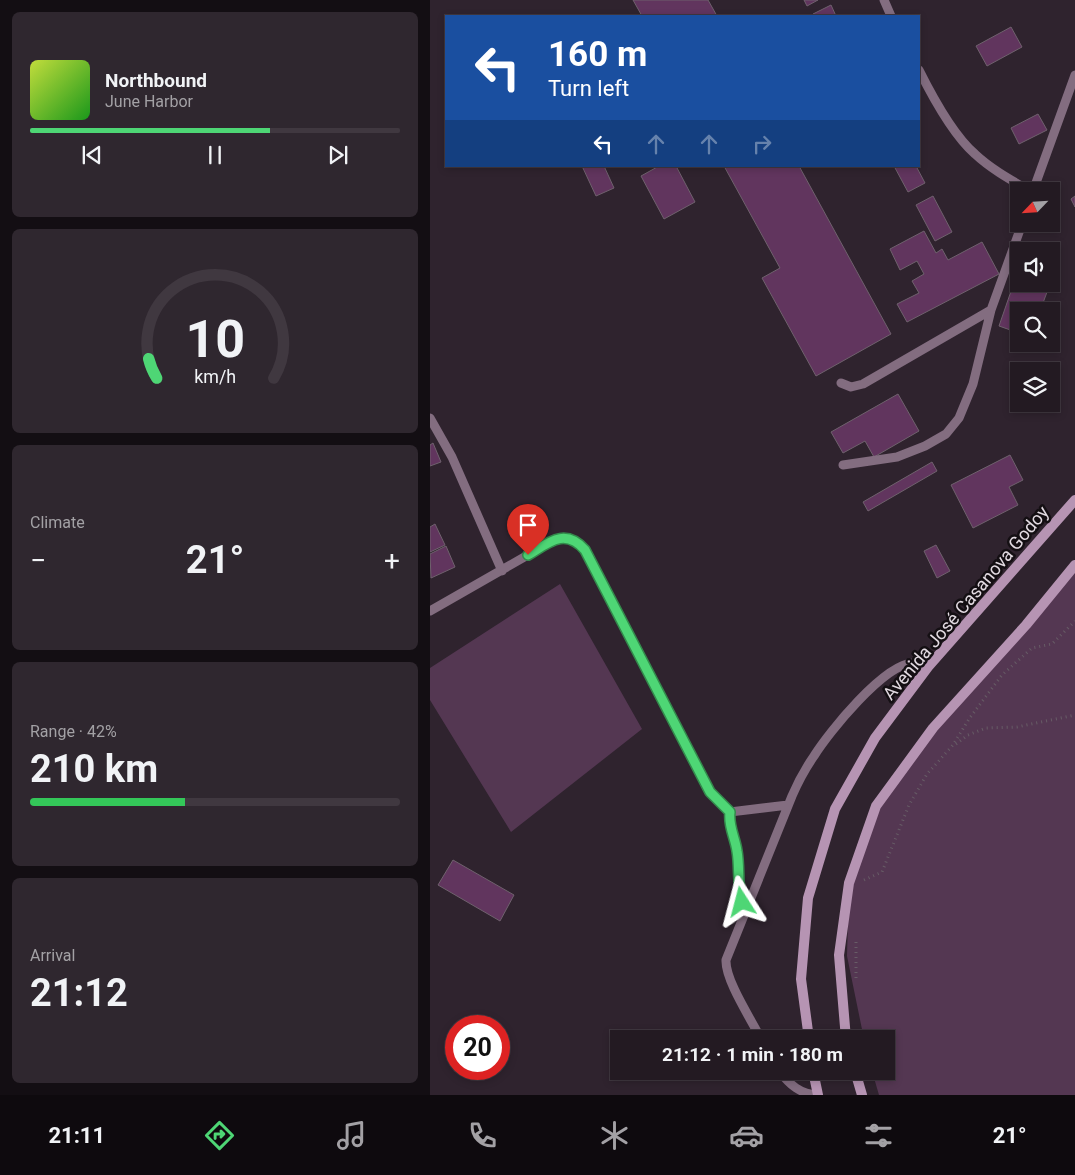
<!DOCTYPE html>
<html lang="en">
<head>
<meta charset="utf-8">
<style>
  :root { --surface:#231a22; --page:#2f272f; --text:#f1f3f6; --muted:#a3a1a5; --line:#403840; --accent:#4ed675 }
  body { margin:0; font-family:Roboto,sans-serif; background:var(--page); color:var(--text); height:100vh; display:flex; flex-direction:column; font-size:19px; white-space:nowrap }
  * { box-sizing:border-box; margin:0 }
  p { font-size:16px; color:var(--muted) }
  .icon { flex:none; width:28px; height:28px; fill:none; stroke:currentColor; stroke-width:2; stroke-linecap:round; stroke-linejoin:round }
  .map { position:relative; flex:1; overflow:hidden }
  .panel { display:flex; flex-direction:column; gap:12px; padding:12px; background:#130e13; width:430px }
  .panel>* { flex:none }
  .hud { position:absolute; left:15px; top:15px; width:475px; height:152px; border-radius:0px; box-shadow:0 2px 8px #0003,0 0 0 1px var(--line); background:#1a4fa0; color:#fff; overflow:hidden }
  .needle { width:32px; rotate:245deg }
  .fabs { position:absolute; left:580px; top:182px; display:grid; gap:10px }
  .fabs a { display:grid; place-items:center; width:50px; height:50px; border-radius:0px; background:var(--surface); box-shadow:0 2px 8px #0003,0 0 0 1px var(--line); font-size:25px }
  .speed { position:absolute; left:15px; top:1015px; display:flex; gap:10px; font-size:25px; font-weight:700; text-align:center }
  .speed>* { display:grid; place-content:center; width:65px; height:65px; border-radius:50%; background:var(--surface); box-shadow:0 2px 8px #0003,0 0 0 1px var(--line); line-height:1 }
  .speed .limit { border:8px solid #d22; background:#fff; color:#111 }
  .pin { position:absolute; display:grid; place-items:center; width:42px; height:42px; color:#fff; margin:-51px -21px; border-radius:50% 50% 50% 0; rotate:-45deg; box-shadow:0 0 5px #0007 }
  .pin .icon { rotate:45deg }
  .me { position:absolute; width:55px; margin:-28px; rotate:351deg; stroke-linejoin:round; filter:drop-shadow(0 0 4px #0008) }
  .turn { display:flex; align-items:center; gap:18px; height:105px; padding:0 20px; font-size:22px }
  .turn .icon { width:65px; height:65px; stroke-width:2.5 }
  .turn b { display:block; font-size:35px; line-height:42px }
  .lanes { display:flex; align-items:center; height:48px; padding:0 20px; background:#0003; justify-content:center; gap:25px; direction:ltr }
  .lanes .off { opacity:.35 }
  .big { font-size:38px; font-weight:700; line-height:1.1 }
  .panel .widget { flex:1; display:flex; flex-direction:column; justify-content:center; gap:8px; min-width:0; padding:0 18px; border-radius:8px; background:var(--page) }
  .panel .dial { align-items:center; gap:0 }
  .dial svg { height:130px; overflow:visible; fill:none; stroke:var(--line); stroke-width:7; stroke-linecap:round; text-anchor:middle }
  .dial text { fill:var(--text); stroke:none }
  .song { display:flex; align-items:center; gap:15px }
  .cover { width:60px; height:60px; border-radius:8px; background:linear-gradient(135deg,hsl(70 70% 55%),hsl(120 70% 35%)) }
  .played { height:5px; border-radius:2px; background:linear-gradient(90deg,var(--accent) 65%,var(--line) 65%) }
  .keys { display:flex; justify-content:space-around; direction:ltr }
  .heat { display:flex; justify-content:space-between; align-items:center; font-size:28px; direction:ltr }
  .charge { height:8px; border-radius:4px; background:linear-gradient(90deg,#34c759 42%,var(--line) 0) }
  .trip { position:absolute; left:180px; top:1030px; width:285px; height:50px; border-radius:0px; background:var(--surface); box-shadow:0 2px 8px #0003,0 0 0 1px var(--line); font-weight:700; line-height:50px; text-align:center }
  .tab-bar { display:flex; height:80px; justify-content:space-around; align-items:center; background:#0e0a0e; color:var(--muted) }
  .tab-bar .icon { width:35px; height:35px }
  .tab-bar .on { color:var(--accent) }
  .tab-bar b { font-size:22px; color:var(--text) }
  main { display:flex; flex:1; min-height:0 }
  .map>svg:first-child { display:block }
  .green { fill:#543752 }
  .building { fill:#61355e; stroke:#6f616d }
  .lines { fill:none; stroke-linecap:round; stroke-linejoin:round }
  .path { stroke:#675c66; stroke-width:3; stroke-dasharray:1 4; stroke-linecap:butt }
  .lane { stroke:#836d80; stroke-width:9 }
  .secondary { stroke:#b694b3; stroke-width:10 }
  .route-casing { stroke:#338b4c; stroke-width:12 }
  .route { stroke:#4ed675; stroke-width:9 }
  .labels { text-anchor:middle; stroke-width:5; stroke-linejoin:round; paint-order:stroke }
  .street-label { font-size:18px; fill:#e3dbe2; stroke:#140f13 }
</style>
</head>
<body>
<main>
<section class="panel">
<div class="widget">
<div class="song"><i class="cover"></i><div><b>Northbound</b><p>June Harbor</p></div></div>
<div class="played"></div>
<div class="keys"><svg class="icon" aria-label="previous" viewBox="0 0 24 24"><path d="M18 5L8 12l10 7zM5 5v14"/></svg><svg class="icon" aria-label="pause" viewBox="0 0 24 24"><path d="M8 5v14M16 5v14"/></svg><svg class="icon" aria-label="next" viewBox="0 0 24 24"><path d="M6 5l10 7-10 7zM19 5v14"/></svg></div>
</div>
<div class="widget dial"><svg viewBox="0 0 100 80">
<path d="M14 69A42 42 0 1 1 86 69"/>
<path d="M14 69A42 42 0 0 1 9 57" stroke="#4ed675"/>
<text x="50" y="56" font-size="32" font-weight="700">10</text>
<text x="50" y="72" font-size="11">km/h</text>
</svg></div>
<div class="widget"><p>Climate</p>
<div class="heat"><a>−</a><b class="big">21°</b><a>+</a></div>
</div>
<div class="widget"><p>Range · 42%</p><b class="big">210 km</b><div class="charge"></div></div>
<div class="widget"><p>Arrival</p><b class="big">21:12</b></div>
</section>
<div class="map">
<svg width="645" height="1095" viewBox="0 0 645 1095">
  <rect width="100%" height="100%" fill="#2f232e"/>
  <path class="green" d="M645,563V1095H449L442,1071H456V1039H434L417,956L419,883L446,806L503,728Z
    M130,584L212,729L81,832L0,700V668Z"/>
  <path class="building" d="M203,0H278L287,16H212Z
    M374,0H388L377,6Z
    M401,5L406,16H385L383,14Z
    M581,27L592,47L557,66L546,46Z
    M608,114L617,130L589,144L581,128Z
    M152,166H174L184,188L166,196Z
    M229,166H246L265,202L234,219L211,176Z
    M294,166H369L461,334L386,376L332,278L350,268Z
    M464,166H486L495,183L478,192Z
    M503,196L522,232L505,241L486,205Z
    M645,196V207L641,199Z
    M494,231L506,253L512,249L518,260L552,242L569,274L477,322L467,304L489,293L482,281L494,274L487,261L470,270L460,249Z
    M588,271L589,284H620L610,311H589V333L569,326Z
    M468,394L489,431L444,457L435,441L413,453L401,432Z
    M3,443L11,462L0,466V445Z
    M580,455L593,480L579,487L588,505L543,528L521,485Z
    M502,462L507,471L438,511L433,502Z
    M5,524L15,545L0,552V527Z
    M506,545L520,571L507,578L494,551Z
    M16,546L25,567L1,578L0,554Z
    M23,860L84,895L70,921L8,885Z"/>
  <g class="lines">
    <path class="path" d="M526,744L538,735L556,728L587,727L645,715
      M434,880L452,872L479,805L497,774L523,745L539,719L572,675L602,648L622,644L645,621
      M426,942V978"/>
    <path class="lane" d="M454,0L461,16
      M489,70C502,96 523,135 545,154C561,169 581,180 600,191
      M603,191L645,75
      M411,383L421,387L433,384L561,310
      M0,418L22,457L72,571
      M413,465L467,457L495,446L516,434L529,418L543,384L561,310L592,224
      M0,611L124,540C138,538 146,539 155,550L280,792L300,812L358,805
      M300,812C298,826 305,837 307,851C310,872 306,891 317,910
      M331,1039C321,1019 295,980 296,960L362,796C368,782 375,769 384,756C399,732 454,664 483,663C487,663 493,666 498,667
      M349,1071C360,1085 370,1094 388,1095"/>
    <path class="secondary" d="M379,1039L371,979L378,898L405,809L445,738L498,667L645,500
      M416,1039L409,955L419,883L446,806L503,728L596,625L645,565
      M383,1071L388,1095
      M425,1071L432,1095"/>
  </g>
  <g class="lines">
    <defs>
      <path id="route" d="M98,555C118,543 135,527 155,550L280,792L300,812C298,826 305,837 307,851C310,868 307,885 312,902"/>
    </defs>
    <use href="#route" class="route-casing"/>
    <use href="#route" class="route"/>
  </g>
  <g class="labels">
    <g class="street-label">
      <text transform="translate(536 603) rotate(-50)" y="6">Avenida José Casanova Godoy</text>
    </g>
  </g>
</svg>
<div class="fabs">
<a><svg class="needle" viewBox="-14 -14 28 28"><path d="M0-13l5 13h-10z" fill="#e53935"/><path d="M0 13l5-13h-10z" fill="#a3a1a5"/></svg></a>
<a><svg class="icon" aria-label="sound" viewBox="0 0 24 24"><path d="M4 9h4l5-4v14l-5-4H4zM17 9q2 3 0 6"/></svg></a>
<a><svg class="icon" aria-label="search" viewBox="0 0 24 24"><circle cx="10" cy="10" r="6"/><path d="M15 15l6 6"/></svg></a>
<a><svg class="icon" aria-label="layers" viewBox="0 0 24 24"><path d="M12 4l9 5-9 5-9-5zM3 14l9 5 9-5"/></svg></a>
</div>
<div class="speed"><div class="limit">20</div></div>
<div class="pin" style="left:98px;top:555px;background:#d93025"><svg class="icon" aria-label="arrive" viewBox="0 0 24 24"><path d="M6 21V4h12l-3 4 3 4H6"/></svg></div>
<svg class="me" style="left:312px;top:902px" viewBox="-20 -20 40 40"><path d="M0-17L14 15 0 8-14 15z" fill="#4ed675" stroke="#fff" stroke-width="4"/></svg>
<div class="trip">21:12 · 1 min · 180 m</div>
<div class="hud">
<div class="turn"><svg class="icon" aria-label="left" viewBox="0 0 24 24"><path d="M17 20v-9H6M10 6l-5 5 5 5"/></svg><div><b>160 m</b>Turn left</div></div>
<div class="lanes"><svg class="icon" aria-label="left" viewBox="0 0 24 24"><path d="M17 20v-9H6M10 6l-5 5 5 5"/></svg><svg class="icon off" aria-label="ahead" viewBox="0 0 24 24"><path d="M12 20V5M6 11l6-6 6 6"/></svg><svg class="icon off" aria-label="ahead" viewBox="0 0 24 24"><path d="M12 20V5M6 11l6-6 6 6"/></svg><svg class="icon off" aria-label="right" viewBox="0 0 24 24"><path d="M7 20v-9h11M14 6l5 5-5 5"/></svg></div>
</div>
</div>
</main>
<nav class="tab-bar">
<b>21:11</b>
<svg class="icon on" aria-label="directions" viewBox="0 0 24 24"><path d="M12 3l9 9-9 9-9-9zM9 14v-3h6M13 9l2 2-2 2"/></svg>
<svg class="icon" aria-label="music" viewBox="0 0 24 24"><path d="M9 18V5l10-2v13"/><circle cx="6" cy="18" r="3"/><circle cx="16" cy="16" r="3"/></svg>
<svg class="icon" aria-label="phone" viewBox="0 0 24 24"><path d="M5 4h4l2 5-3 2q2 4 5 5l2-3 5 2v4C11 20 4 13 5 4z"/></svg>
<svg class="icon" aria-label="climate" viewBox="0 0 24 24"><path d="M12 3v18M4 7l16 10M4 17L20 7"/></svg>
<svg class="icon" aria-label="car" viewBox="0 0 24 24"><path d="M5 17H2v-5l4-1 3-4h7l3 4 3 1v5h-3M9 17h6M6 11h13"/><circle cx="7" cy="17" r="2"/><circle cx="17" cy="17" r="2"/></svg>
<svg class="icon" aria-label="filters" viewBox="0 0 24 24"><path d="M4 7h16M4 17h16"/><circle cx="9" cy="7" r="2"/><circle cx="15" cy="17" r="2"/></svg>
<b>21°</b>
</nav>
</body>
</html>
